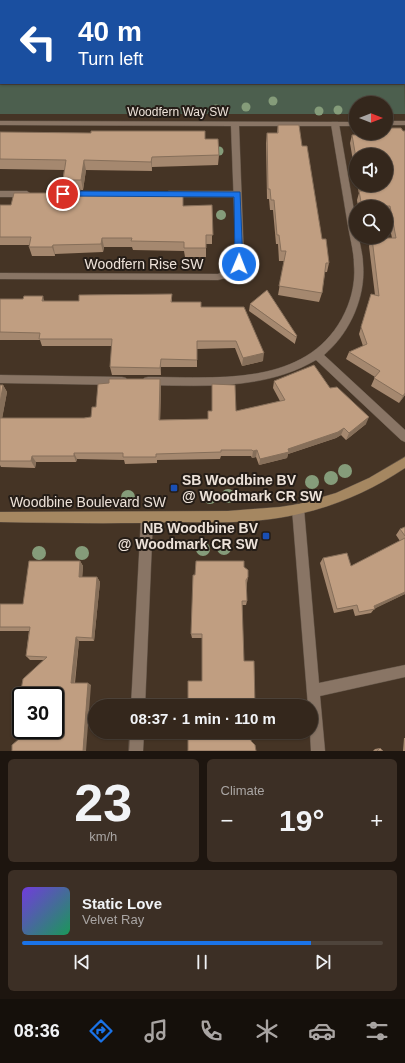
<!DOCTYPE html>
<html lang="en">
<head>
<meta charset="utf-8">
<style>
  :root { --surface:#34271c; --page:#3c2f25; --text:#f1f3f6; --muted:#a9a5a3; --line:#4e443b; --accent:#1a73e8 }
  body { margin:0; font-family:Helvetica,sans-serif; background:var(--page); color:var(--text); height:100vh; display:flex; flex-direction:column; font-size:15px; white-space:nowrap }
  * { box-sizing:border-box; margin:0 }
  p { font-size:13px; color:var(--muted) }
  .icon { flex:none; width:22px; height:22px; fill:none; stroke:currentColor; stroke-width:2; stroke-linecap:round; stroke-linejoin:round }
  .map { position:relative; height:751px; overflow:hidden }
  .sheet { display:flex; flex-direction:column; gap:8px; padding:8px; background:#1d150f; flex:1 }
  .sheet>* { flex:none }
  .guide { position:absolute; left:0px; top:0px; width:405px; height:84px; box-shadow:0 1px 3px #0004,0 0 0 1px var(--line); background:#1a4fa0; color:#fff; overflow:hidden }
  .needle { width:26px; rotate:90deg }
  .buttons { position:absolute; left:349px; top:96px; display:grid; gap:8px }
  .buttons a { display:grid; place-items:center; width:44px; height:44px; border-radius:50%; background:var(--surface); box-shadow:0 1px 3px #0004,0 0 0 1px var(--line); font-size:20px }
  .speed { position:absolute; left:12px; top:687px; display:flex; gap:8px; font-size:20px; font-weight:700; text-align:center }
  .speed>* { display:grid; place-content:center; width:52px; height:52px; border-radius:50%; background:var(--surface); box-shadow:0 1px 3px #0004,0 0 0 1px var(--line); line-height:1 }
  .speed .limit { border:2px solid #111; border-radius:6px; background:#fff; color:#111 }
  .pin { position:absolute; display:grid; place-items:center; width:34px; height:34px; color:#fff; margin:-17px; border:2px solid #fff; border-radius:50%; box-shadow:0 1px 4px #0007 }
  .me { position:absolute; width:44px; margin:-22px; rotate:1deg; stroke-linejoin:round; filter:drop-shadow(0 0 3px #0008) }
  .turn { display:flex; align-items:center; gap:14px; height:84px; padding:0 12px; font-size:18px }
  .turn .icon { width:52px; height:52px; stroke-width:2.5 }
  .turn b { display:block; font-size:28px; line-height:34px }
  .big { font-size:30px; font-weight:700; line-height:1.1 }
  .sheet .widget { flex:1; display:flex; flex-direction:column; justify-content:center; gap:6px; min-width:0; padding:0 14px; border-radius:6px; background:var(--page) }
  .sheet .dial { align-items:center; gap:0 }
  .dial b { font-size:52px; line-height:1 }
  .song { display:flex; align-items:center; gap:12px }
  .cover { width:48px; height:48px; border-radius:6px; background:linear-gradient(135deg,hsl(260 70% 55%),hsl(150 70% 35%)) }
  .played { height:4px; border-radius:2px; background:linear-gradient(90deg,var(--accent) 80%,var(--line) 80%) }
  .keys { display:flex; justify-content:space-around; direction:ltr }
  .heat { display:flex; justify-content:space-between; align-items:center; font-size:22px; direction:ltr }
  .sheet .tiles { flex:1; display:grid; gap:8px; grid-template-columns:1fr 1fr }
  .widget:last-child { grid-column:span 2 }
  .trip { position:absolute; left:88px; top:699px; width:230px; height:40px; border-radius:20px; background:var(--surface); box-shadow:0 1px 3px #0004,0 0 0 1px var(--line); font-weight:700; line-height:40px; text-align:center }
  .tab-bar { display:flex; height:64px; justify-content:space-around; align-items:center; background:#15100b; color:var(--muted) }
  .tab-bar .icon { width:28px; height:28px }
  .tab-bar .current { color:var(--accent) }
  .tab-bar b { font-size:18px; color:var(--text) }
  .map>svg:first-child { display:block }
  .green { fill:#4c5f4e }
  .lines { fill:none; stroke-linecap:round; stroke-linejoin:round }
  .lane-casing { stroke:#615346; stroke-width:1 }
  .street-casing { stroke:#615346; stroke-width:1 }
  .secondary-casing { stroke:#615346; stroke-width:1 }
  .lane { fill:#897565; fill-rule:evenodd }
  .street { fill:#897565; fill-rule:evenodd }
  .secondary { fill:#a58761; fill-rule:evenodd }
  .tree { fill:#859c7a }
  .wall { fill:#a5886f }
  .shaded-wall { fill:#866f5a }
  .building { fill:#c09e81; stroke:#866f5a }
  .route { fill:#1a73e8; stroke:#114b97 }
  .transit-dot { fill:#1a4fb4; stroke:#251d17; stroke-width:1.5 }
  .labels { text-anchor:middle; stroke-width:4; stroke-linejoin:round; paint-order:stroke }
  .far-street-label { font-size:12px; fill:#ede2d9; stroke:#251d17 }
  .street-label { font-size:14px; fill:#ede2d9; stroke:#251d17 }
  .poi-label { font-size:14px; font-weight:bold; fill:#ede2d9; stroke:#251d17; text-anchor:start }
</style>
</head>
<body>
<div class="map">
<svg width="405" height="751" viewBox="0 0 405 751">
  <rect width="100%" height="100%" fill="#453425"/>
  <path class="green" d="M0,0H396L1,1V83H404V30L405,114H386V103H356V114H0Z"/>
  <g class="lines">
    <defs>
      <path id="lane" d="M332,122H338L339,124L356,222V237H359C360,246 363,255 363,264C366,298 349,334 324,355L405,430V442L401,440L316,360C265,390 205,386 148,385L144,384L143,381L144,378L148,377C212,377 298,387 338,325C349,308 356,286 354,265C354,250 349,235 347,220C342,188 336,156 331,124Z
        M0,191H27L31,194L27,197H0Z
        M169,191H237L241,194L237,197H169L165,194Z
        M0,375L122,377L126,378L127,381L126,384L122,385L0,383Z
        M298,504L302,505L304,509L319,683L405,665V677L320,696L325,751H311L310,732L311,706H308L292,509L294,505Z"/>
      <path id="street" d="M0,121L356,122V126H239L244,260C240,273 231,277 218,280L0,279V273L218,274L228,269L236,260L231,126L0,125Z
        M386,121H405V125H386Z
        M147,513L151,514L153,518L145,706H131L141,518L143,514Z
        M130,732H144L143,751H129Z"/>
      <path id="secondary" d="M405,457V468C359,499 307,517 252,521C228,523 203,522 179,522C119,524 60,523 0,522V512L228,511L280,507L299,504L336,493L369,478Z"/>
    </defs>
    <use href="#lane" class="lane-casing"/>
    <use href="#street" class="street-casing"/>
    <use href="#secondary" class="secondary-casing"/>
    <use href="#lane" class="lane"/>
    <use href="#street" class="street"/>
    <use href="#secondary" class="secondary"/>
  </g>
  <g class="tree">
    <circle cx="273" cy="101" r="4.5"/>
    <circle cx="246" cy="107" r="4.5"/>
    <circle cx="216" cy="109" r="4.5"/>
    <circle cx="338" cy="110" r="4.5"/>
    <circle cx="319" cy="111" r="4.5"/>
    <circle cx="219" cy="151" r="4.5"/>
    <circle cx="221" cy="215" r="5"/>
    <circle cx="345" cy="471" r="7"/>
    <circle cx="331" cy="478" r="7"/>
    <circle cx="312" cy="482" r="7"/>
    <circle cx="228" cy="496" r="7"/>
    <circle cx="128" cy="497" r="7"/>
    <circle cx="210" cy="497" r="7"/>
    <circle cx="224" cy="548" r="7"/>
    <circle cx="203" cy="549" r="7"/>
    <circle cx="39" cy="553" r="7"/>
    <circle cx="82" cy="553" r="7"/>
  </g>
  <path class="wall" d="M278,125L302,146L322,239L329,263L327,272H325L322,293L319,302L278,295L284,261H279L278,244H276L273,210H270L269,199H267L266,143L267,133H277Z
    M405,131V395L399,403L371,386L375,377L346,359L349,352L363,346L359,334L371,294L375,295L369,246L372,238H392L387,215H386V207H358L357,200L359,193L357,185H386L356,155V179L350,143L352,135L373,134V133H386Z
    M0,132L64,133L205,139L219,155L218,165L152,167V171L86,170L83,190H80L81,193L184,206L212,205V244H206V257H185L184,251L133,250L132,247H104L103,252L55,254V256H32L29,247V245H0V205H11L61,193L65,189L63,180L64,170L0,169Z
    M172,294V302L201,307L263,361L242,366L235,348L197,349V367H161V375H112L110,367L112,346H42L40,340H0V299H23L45,301H79Z
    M250,304L297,336L295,343V344L249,311Z
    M160,379L161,387L160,420L208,419L236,411L280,401L273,388L274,381L330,388L366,424L346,440L341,435L336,438L288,454L287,458L259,465L256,457L252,458L251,456H221L220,459L157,460V463L125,464L124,460L77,459L76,462H36L35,468L1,467L0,465V385H3L7,392L2,418H84L91,417L109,383Z
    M405,527V594L375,608L371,613L355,616L353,609L334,613L320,563L323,558L351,566L400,541L396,535L400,529Z
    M80,561L83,566L82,577H97L100,582L94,641H79L75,683L91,685L19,739L44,660H30L26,656L29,631H0V604H23Z
    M244,567L248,577L247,583V601L246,605H242L202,681V638H192L191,634L195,575Z
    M404,738H405V751H403Z
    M380,748L383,751H373L375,749Z"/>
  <path class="shaded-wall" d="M152,157V171L151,162Z
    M84,160L86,170L83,190L81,180Z
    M102,238L104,247L103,252L101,244Z
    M53,245L55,254V256L52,247Z
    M43,296L45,304L42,301Z
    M264,353L263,361L242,366L243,358Z
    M161,359V375L160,368Z
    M160,379L161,387L160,427L159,420Z
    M3,385L7,392L1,425L0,423V403Z
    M405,393V395L399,403L403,396Z
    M369,417L366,424L346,440L349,433Z
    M344,428L341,435L336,438L288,454L287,458L259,465L260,459Z
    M257,450L256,457L252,458L253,451Z
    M74,453L77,459L76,462L74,456Z
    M32,456L36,462L35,468L31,461Z
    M80,561L83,566L82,582L79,577Z
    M97,577L100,582L94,641L92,638Z
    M405,592V594L374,609V606Z
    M76,637L79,641L74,685L71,683Z
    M88,683L91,685L86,751H83Z"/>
  <path class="building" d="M278,125H299L302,146H307L322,239H326L329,263H326L322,293L279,286L286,251H281L279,235H277L274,200H271L270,189H268L267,133H278Z
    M386,128H401L403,131H405V393L403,396L374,378L380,371L349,352L367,344L361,327L371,294L379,296L372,238H396L390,206L362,207L359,191H362L361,185H386V155H356V158L352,135L376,134L375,133H386Z
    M91,131H205V139H218L219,155L152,157L151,162L84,160L81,180H63L66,160L0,159V132L91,133Z
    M61,189H80V193H183V206L212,205L213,235H206V248H184V242L131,241L132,238H102L101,244L53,245L52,247H29L31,237H0V205H11L14,193H61Z
    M267,290L297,336L296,337L250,304Z
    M172,294L171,302H201V307H244L264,353L243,358L236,341H197V360L161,359L160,368L110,367L112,339H39L40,333L0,332V299H23L24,296H43L42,301H79V295Z
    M314,365L330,388L337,387L369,417L349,433L344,428L338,432L288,449L289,452L260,459L257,450L253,451L252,450H221V452L156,454V457H123V453H74V456H32L31,461H0V418H84L91,417L92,407H96L98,384L109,383V379H160L159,420L208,419V411H212V384L235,385L236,411L285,400L274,381Z
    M0,385H3L0,403Z
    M405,527V536L400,529Z
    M405,538V592L374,606L375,609L359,612L357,605L337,609L323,558L347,553L351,566Z
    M29,561H80L79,577H97L92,638L76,637L71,683H88L83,751H12V745L19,739L21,723V730H55V696H26V695L21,690L23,679L47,657L26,656L30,627H0V604H23Z
    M196,561H244V567L248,570V577L246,580L247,601H242L244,661H254L255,706H188V681H202V634H191L193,575H195Z
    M188,732H251V741L255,745L256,751H188Z
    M380,748L383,751H377Z"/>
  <path class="route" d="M63,191L240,192L243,264L239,267L235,264L234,197L63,196L60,194Z"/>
  <g class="transit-dot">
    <rect x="170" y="484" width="8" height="8" rx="2"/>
    <rect x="262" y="532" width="8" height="8" rx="2"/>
  </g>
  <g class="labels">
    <g class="far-street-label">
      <text x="178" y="116">Woodfern Way SW</text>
    </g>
    <g class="street-label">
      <text x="144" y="269">Woodfern Rise SW</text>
      <text x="88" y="507">Woodbine Boulevard SW</text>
    </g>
    <g class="poi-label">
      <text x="182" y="485">SB Woodbine BV<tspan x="182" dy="16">@ Woodmark CR SW</tspan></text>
      <text x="258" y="533" text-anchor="end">NB Woodbine BV<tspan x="258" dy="16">@ Woodmark CR SW</tspan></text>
    </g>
  </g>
</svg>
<div class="buttons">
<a><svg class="needle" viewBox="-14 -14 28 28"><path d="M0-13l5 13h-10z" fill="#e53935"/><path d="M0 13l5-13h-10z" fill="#a9a5a3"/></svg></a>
<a><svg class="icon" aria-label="sound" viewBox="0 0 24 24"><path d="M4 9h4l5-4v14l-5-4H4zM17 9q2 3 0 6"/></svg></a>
<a><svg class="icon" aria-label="search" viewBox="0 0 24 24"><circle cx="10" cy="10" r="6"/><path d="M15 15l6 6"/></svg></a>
</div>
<div class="speed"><div class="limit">30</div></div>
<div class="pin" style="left:63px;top:194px;background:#d93025"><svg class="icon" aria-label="arrive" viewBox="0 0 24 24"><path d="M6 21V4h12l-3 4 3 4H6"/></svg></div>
<svg class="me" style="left:239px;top:264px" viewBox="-20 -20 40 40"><circle r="17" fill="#1a73e8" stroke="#fff" stroke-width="3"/><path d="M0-11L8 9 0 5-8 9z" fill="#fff"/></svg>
<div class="trip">08:37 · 1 min · 110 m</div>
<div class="guide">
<div class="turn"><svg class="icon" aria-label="left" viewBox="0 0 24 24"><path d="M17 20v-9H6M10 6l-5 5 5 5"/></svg><div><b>40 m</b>Turn left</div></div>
</div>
</div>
<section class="sheet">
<div class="tiles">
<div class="widget dial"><b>23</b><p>km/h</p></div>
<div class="widget"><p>Climate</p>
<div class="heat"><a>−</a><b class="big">19°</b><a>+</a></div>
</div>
<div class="widget">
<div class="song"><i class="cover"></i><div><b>Static Love</b><p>Velvet Ray</p></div></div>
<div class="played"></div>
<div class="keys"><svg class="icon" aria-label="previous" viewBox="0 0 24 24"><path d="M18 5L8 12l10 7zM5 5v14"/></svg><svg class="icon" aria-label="pause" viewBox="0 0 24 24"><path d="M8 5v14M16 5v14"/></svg><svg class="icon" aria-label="next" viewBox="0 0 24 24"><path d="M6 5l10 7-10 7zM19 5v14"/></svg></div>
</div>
</div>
</section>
<nav class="tab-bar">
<b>08:36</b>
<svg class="icon current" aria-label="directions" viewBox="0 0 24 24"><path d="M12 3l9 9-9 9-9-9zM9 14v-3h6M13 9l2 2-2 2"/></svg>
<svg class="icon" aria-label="music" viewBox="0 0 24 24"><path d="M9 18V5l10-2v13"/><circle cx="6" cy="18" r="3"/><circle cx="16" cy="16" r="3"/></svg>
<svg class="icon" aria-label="phone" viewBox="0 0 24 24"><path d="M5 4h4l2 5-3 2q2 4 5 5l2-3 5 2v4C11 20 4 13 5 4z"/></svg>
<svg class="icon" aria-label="climate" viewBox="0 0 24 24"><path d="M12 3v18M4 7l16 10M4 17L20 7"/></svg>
<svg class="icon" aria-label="car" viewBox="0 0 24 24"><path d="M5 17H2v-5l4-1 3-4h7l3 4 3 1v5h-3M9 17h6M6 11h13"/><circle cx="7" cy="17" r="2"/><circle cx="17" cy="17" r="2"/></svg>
<svg class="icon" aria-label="filters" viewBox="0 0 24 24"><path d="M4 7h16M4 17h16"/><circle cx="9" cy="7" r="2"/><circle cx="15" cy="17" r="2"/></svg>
</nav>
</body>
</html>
